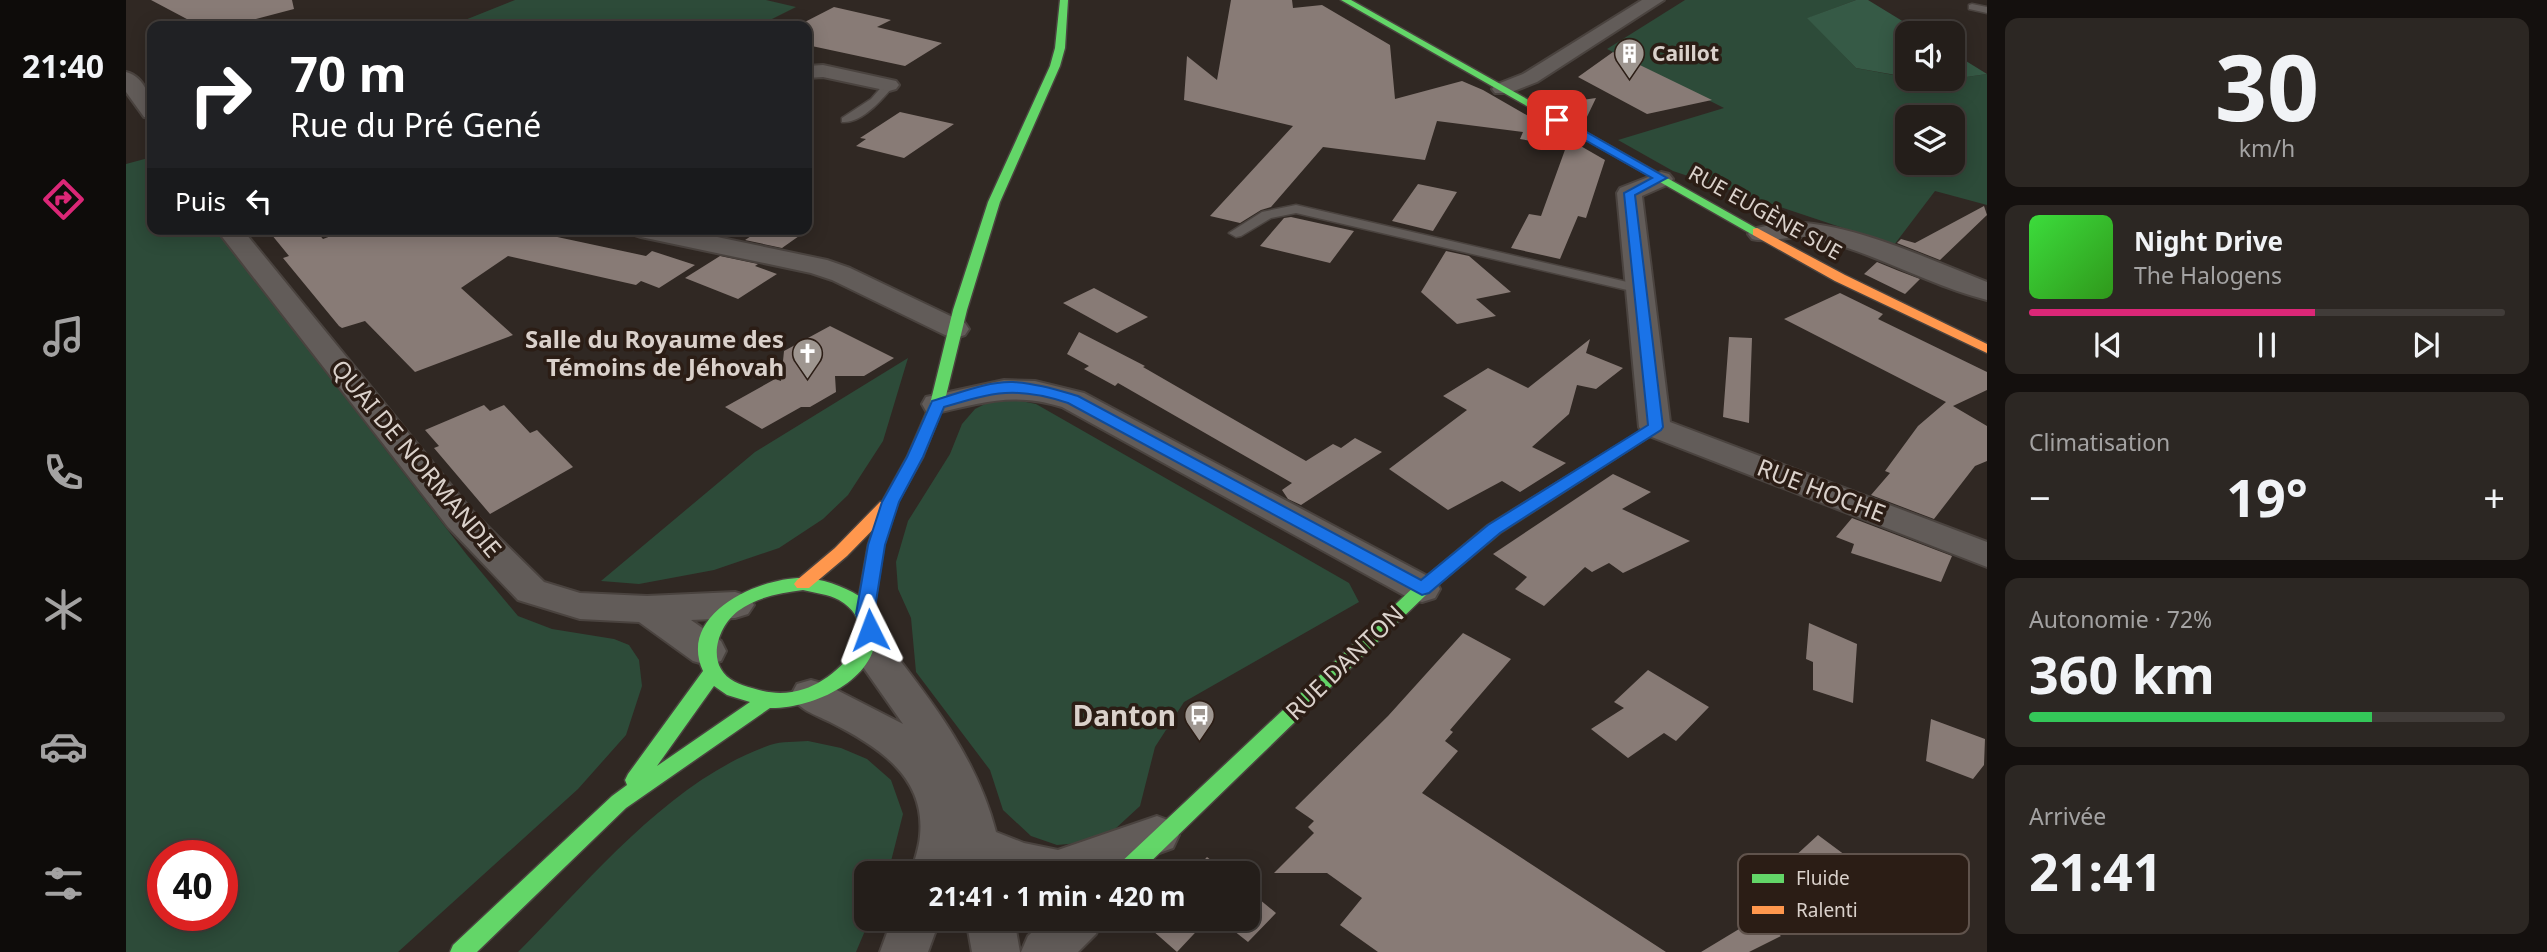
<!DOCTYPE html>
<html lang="fr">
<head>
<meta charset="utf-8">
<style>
  :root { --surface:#241e1a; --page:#2c2723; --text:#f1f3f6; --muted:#a3a2a2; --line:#413c39; --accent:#db2777 }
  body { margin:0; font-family:"Noto Sans",sans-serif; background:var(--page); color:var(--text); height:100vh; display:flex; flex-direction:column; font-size:26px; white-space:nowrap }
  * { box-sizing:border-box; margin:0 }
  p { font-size:23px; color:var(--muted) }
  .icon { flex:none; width:38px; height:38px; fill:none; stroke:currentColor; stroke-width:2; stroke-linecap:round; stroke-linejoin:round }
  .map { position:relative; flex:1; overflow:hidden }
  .side { display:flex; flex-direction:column; gap:18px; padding:18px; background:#14100e; width:560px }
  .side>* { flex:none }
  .guide { position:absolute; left:21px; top:21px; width:665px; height:214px; border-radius:14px; box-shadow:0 4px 18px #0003,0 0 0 2px var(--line); background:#202124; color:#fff; overflow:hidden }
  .controls { position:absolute; left:1769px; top:21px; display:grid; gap:14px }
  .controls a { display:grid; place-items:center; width:70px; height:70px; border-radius:14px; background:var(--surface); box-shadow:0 4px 18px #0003,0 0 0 2px var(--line); font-size:35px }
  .speed { position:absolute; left:21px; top:840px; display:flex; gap:14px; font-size:35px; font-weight:700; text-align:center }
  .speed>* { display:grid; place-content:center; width:91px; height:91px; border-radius:50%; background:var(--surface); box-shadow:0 4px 18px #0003,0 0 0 2px var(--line); line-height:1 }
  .speed .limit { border:10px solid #d22; background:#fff; color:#111 }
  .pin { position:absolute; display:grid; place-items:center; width:60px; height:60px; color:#fff; margin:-30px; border-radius:14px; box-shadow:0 4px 10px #0006 }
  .me { position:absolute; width:77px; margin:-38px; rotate:357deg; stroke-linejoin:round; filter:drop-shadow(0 0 5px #0008) }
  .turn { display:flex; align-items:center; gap:24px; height:147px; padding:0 28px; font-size:32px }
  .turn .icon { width:91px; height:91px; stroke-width:2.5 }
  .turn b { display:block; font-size:49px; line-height:60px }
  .then { display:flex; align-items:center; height:66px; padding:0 28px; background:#0003; gap:14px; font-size:26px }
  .big { font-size:52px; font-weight:700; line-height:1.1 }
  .side .widget { flex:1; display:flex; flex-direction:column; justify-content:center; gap:10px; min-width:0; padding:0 24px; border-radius:14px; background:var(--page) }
  .side .dial { align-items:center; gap:0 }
  .dial b { font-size:91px; line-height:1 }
  .song { display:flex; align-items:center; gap:21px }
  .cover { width:84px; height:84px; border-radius:10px; background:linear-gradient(135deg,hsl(120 70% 55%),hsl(110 70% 35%)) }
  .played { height:7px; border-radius:4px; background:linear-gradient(90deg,var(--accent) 60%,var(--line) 60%) }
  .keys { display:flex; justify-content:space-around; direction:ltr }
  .heat { display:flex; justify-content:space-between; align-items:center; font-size:38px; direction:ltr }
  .charge { height:10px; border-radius:5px; background:linear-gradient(90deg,#34c759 72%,var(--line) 0) }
  .trip { position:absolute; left:728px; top:861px; width:406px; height:70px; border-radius:14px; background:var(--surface); box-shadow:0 4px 18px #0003,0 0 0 2px var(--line); font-weight:700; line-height:70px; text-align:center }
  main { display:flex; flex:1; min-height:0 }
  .dock { display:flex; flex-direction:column; width:126px; justify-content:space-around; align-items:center; background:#0e0c0a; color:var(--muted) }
  .dock .icon { width:49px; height:49px }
  .dock .current { color:var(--accent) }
  .dock b { font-size:32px; color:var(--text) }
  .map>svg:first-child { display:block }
  .green { fill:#2d4b39; fill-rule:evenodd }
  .forest { fill:#365a46 }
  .building { fill:#887b76 }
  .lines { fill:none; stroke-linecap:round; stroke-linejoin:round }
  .lane-casing { stroke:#4a433f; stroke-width:3 }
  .street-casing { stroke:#4a433f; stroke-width:4 }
  .fast-casing { stroke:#4a433f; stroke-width:3 }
  .slow-casing { stroke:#4a433f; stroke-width:3 }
  .lane { fill:#625c59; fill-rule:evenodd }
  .street { fill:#625c59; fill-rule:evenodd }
  .fast { fill:#63d668; fill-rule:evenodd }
  .slow { fill:#ff974d; fill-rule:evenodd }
  .route { fill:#1a73e8; stroke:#114b97; stroke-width:2 }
  .labels { text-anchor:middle; stroke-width:7; stroke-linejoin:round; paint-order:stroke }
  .far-poi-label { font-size:21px; font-weight:bold; fill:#dad1cb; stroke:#2b1d15; text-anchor:start }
  .far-street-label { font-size:21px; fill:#dad1cb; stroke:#2b1d15 }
  .poi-label { font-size:24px; font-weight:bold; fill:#dad1cb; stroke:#2b1d15; text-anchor:end }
  .street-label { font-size:24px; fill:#dad1cb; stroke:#2b1d15 }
  .near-poi-label { font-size:28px; font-weight:bold; fill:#dad1cb; stroke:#2b1d15; text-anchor:end }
  .key { fill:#2b1d15; stroke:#60534c; stroke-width:2 }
  .key-label { font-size:19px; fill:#dad1cb }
</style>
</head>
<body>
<main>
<nav class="dock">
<b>21:40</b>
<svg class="icon current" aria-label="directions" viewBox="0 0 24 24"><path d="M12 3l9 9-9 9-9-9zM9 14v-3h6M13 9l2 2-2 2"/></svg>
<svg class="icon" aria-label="music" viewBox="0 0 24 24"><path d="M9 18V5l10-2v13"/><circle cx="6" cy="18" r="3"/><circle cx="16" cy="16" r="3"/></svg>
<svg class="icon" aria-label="phone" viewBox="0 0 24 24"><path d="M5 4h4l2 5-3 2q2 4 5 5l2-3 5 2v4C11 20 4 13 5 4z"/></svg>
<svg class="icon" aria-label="climate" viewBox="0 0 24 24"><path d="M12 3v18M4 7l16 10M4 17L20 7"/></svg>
<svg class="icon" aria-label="car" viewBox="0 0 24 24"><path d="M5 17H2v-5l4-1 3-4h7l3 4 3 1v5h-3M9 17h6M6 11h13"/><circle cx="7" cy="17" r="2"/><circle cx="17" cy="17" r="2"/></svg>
<svg class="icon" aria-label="filters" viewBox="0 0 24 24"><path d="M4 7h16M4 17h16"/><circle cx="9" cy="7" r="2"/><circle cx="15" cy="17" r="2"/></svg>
</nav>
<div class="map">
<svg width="1861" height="952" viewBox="0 0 1861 952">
  <rect width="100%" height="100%" fill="#302823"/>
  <path class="green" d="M389,0H640L670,7L632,26H324Z
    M1559,0H1730L1682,18L1730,68L1805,82L1861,74V205L1809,191L1768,245L1547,171L1492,140L1598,108L1481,49ZM1782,117H1827V163H1782Z
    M26,157V229H89L341,555L392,616L426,629L488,639L503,645L513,660L516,686L500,735L452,789L272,952H0V164ZM37,856H96V915H37Z
    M782,358L757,441L722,495L697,519L653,548L588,570L513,584L475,581L629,452Z
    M880,398L910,404L1223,583L1233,602L1058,702L1029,747L1014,806L976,841L931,845L905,836L877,810L864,770L790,672L785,618L772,589L770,562L782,521L824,454L836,424L849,409L865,401Z
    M682,741L715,748L741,759L765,780L777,814L762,873H740V919H744L730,952H392C465,879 544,780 644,745C656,741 670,742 682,741Z"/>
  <path class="forest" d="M1730,0H1742L1796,33H1782L1781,77L1730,68L1681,18Z
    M1827,53L1861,74L1805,82L1789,79H1827Z"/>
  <path class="building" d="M25,0H166L168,9L103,26H74Z
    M1105,0H1166L1167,8L1196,5L1264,45L1269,99L1336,81L1357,90L1479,160L1460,218L1452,216L1434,259L1385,248L1403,214L1415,216L1440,147L1394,139L1397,132L1311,121L1299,160L1197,147L1145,207L1135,210L1114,223L1084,216L1167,126L1058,100L1061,56L1091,80Z
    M708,7L765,20L751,27L816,43L779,66L681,45V26H671Z
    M1487,52L1586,100L1521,114L1452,77Z
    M1470,98L1459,121L1428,104Z
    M774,112L828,124L778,158L730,146L740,139L734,138Z
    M1292,184L1331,192L1307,231L1266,221Z
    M1858,206L1861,215L1814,260L1771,243L1775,239L1789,243Z
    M1165,217L1228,231L1204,263L1134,246L1158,218Z
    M141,229H188L197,239L224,229H394L520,256L526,251L569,265L533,288L515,281L510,285L382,256L335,288L387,335L289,372L239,321L216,328L213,326L157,258L163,256Z
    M636,229H683L656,248L619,240Z
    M1320,251L1343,256L1385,292L1350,299L1370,316L1331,324L1295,292Z
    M594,256L632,264L629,266L651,274L612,299L559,278Z
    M1751,262L1773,271L1794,279L1779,294L1738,274Z
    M968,288L1022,317L991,333L937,303Z
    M1714,293L1757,314L1752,319L1861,372V390L1827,406L1861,426V461L1849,466L1808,519L1745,495L1764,473L1759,471L1792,426L1820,402L1658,319Z
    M704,326L768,358L738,376H709L710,392L684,407H675L636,429L599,407L649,379L655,381L658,351Z
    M953,332L1019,366L1017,367L1180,461L1207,444L1215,448L1229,438L1256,452L1175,505L1162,499L1156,490L1166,483L992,383L989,386L958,369L963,366L941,354Z
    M1603,337L1626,338L1623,423L1597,417Z
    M1464,339L1460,353L1497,368L1470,389L1451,385L1443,414L1406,447L1440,463L1394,492L1376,481L1322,510L1263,469L1341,410L1317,396L1362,368L1402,388Z
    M358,405L364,411L378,405L404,433L411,430L447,467L364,514L308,448L313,446L299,430Z
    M1487,474L1525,492L1496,509L1564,541L1497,573L1483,563L1466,572L1459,567L1418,606L1389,589L1401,577L1367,554Z
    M1726,518L1826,556L1815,582L1725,553L1728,544L1710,537Z
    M1683,623L1731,644L1727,703L1687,690V662L1680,659Z
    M1337,633L1385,659L1324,730L1327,732L1319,741L1332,751L1296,793L1540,952H1252L1214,925L1236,898L1201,873H1148L1188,833L1182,827L1188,821L1169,808L1262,716Z
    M1522,670L1583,707L1550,741L1538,733L1502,758L1465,729L1498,708L1488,702Z
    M1805,719L1859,739L1858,765L1847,779L1800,761Z
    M1692,835L1723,858L1711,892L1667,858Z
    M1081,857L1101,873H1066Z
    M1122,890L1150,913L1122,942L1093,919H1122Z
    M1633,917L1655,936L1623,952H1575Z
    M1022,919H1082L1051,952L1018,923Z"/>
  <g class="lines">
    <defs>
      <path id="lane" d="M1846,4L1861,7V13L1843,9V5Z
        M759,83L768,85C757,99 735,124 716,122V118L745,99Z
        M1170,205L1514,285L1521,289L1514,293L1170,213L1145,218L1115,236L1110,237L1103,233L1136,212Z"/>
      <path id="street" d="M1516,0H1538L1411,82L1383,93H1369L1366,89L1369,85L1397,74Z
        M697,65L770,81L773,85L770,89L763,91L697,77L681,78V66Z
        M0,72C20,77 26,101 26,118L18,117L0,92Z
        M1535,172L1543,174L1547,179L1543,184L1516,196L1544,422L1861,542V567L1518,434L1513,427L1491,193L1494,188Z
        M1659,222C1726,222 1799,258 1861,282V300C1801,285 1747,251 1686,238C1666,234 1645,244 1626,239L1622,234L1626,229Z
        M90,229H116L346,511L418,582L454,593L521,596L609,592L622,596L628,605L622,614L609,618L565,620L595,641L600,651L595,661L581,665L567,661L513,622L454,619L392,600L322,527Z
        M503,229H553L701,260L724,268L839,323L843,329L839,335L829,338L819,335L706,280L685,273L515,237L506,234Z
        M878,380L909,381L958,393L1309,580L1314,589L1309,598L1296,602L1283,598L936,407C888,392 858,402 811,413L800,411L796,404L800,397Z
        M742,633L756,637C803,698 850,755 870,832L898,843L932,850L1031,816L1047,822L1053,835L1047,848L978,873H833L832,868L831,873H785C788,861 793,849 794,836C800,776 751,746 704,722C688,714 673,710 665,695L671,684L685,680L699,684L777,724L723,647L728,637Z
        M766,919H814L802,952H754Z
        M840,919H888L894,952H846Z
        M920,919H977L970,934L952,952H895L902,936Z"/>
      <path id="fast" d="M934,0H942L939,48L934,66L874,202L841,310L818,404L797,457L772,502L758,545L747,615C766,673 692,709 644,708L500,808L351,952H324L327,945L486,796L501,785L499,780L502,774L577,671C551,615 631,578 676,578C695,578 717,586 733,596L742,545L756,502L781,457L804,404L827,310L862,202L924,66L929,48ZM677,590C689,593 702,594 713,600C761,628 713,678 678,689C660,695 644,694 626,688C614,685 601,680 595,669C584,650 596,623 612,611C631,597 654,593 677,590ZM588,686L601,695L624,702L531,766Z
        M1215,0H1225L1637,232L1635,235H1627Z
        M1529,422L1537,427L1534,430L1374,533L1302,593L1013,873H988L991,866L1290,585L1362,525Z"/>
      <path id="slow" d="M1631,228L1719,275L1861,344V353L1709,281L1627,235V229Z
        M760,501L766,502L768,506L766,510L721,556L683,588H671L668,584L671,580L709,548L754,502Z"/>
    </defs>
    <use href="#lane" class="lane-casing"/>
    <use href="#street" class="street-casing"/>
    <use href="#fast" class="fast-casing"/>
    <use href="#slow" class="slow-casing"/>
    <use href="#lane" class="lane"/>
    <use href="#street" class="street"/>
    <use href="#fast" class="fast"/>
    <use href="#slow" class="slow"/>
  </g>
  <path class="route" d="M1427,117H1434L1541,178L1509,195L1537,427L1535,430L1374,533L1303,593L1296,595L942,403C890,386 868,392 818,407L797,457L773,502L759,545L748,614L753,630L751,634H738L730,614L742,545L756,502L781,457L806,401C831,394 861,381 887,382C909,383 931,390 952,396L1295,580L1362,525L1522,425L1498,193L1526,178L1427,122Z"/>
  <defs>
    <symbol id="building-pin" viewBox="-11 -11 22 30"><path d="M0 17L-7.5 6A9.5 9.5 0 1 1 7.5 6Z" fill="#9e9690" stroke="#2b1d15"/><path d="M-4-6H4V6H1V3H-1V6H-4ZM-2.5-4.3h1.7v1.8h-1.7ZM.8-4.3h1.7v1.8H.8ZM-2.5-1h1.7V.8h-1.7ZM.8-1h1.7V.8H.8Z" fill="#fff"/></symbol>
    <symbol id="church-pin" viewBox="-11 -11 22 30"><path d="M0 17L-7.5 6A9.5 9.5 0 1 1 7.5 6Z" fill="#9e9690" stroke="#2b1d15"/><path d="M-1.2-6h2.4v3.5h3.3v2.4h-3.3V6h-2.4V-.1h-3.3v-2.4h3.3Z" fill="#fff"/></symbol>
    <symbol id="bus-pin" viewBox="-11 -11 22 30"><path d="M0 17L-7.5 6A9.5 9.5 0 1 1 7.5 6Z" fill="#9e9690" stroke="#2b1d15"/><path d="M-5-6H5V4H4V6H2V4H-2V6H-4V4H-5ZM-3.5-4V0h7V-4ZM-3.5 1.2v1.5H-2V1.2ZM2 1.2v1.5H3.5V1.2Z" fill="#fff"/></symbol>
  </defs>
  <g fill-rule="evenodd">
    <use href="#building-pin" x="1486" y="36" width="35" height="47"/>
    <use href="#church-pin" x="664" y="336" width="35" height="47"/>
    <use href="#bus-pin" x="1056" y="698" width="35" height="47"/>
  </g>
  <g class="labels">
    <g class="far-poi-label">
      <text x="1526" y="61">Caillot</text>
    </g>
    <g class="far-street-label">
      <text transform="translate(1639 213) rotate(29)" y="7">RUE EUGÈNE SUE</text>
    </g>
    <g class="poi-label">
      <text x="658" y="348">Salle du Royaume des<tspan x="658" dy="28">Témoins de Jéhovah</tspan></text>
    </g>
    <g class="street-label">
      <text transform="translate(290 459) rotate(50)" y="8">QUAI DE NORMANDIE</text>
      <text transform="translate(1695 491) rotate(21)" y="8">RUE HOCHE</text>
      <text transform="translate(1219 663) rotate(-44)" y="8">RUE DANTON</text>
    </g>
    <g class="near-poi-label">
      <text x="1050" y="726">Danton</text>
    </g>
  </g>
  <rect x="1612" y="854" width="231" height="80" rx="10" class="key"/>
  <rect x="1626" y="874" width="32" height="9" fill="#63d668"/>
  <rect x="1626" y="906" width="32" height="8" fill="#ff974d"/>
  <g class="key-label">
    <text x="1670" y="885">Fluide</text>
    <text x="1670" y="917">Ralenti</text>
  </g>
</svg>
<div class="controls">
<a><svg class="icon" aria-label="sound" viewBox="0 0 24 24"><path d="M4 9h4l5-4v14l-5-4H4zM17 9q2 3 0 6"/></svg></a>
<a><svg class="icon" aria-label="layers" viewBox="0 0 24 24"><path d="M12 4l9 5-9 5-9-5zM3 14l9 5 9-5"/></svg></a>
</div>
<div class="speed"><div class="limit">40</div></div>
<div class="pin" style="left:1431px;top:120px;background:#d93025"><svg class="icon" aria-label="arrive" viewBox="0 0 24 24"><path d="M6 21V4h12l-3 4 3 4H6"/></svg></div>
<svg class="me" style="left:744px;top:630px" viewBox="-20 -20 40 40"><path d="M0-17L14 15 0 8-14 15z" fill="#1a73e8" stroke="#fff" stroke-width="4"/></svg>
<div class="trip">21:41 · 1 min · 420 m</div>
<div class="guide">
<div class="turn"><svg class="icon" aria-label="right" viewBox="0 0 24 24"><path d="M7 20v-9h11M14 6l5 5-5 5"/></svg><div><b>70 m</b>Rue du Pré Gené</div></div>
<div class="then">Puis<svg class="icon" aria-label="left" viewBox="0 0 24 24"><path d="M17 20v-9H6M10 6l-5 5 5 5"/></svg></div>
</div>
</div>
<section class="side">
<div class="widget dial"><b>30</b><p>km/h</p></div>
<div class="widget">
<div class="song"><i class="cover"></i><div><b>Night Drive</b><p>The Halogens</p></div></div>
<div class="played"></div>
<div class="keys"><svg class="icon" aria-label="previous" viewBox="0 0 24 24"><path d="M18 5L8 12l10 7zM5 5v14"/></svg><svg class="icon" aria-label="pause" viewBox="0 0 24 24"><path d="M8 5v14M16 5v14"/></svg><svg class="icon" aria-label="next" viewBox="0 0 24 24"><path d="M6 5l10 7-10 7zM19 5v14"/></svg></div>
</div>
<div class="widget"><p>Climatisation</p>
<div class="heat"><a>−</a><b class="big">19°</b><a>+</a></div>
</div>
<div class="widget"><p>Autonomie · 72%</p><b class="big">360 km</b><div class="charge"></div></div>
<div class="widget"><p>Arrivée</p><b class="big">21:41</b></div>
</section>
</main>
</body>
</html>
